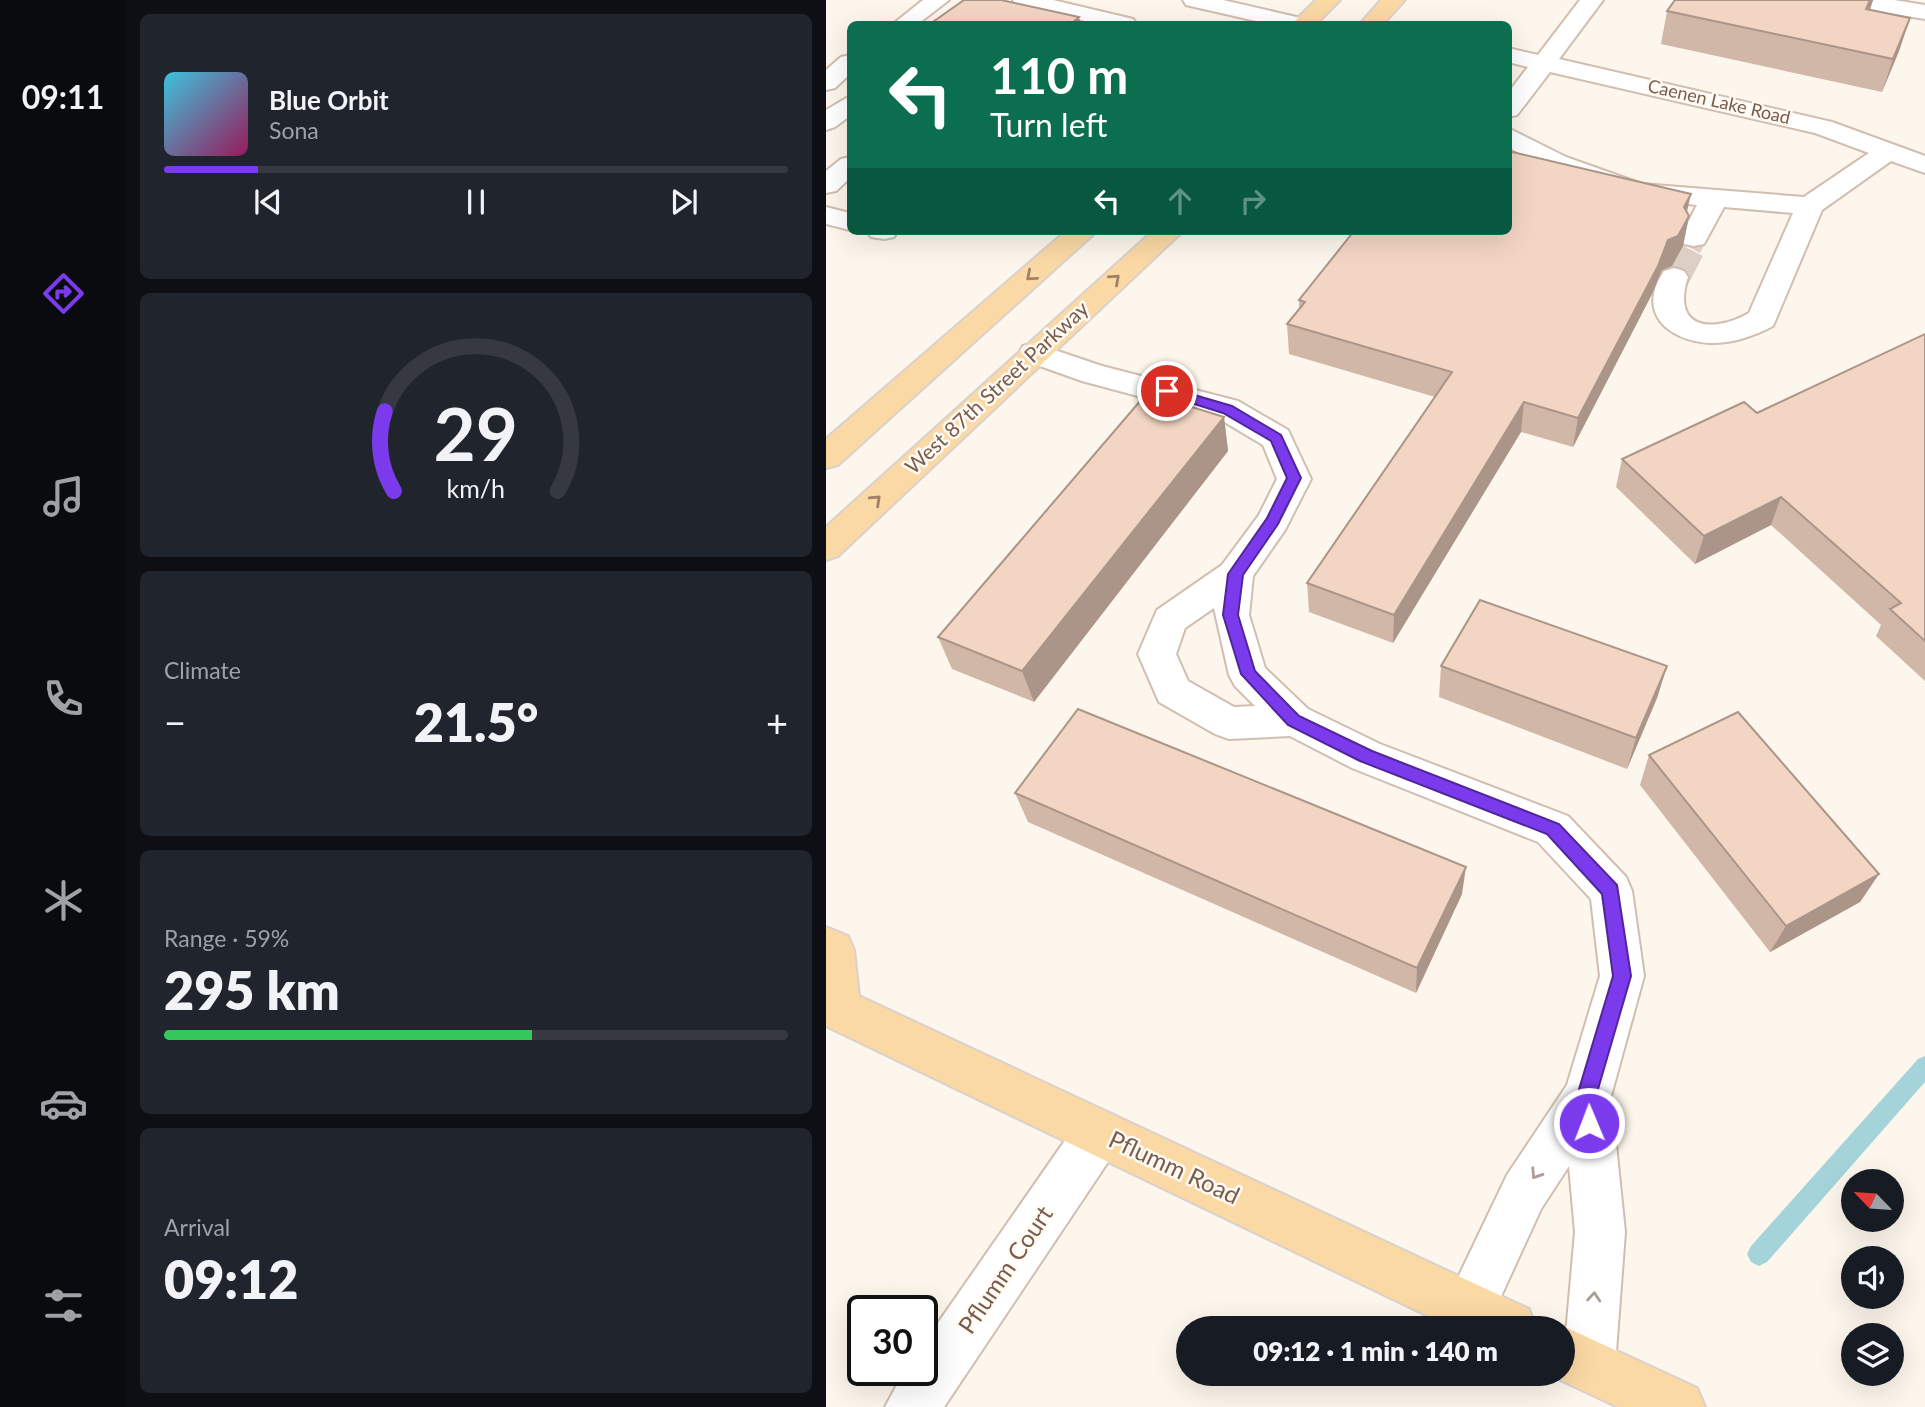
<!DOCTYPE html>
<html lang="en">
<head>
<meta charset="utf-8">
<style>
  :root { --surface:#171b24; --page:#20242c; --text:#f1f3f6; --muted:#9ea1a6; --line:#363941; --accent:#7c3aed }
  body { margin:0; font-family:Lato,sans-serif; background:var(--page); color:var(--text); height:100vh; display:flex; flex-direction:column; font-size:26px; white-space:nowrap }
  * { box-sizing:border-box; margin:0 }
  p { font-size:23px; color:var(--muted) }
  .icon { flex:none; width:38px; height:38px; fill:none; stroke:currentColor; stroke-width:2; stroke-linecap:round; stroke-linejoin:round }
  .map { position:relative; flex:1; overflow:hidden }
  .side { display:flex; flex-direction:column; gap:14px; padding:14px; background:#0d0f14; width:700px }
  .side>* { flex:none }
  .banner { position:absolute; left:21px; top:21px; width:665px; height:214px; border-radius:10px; box-shadow:0 7px 28px #0002; background:#0b6e4f; color:#fff; overflow:hidden }
  .needle { width:46px; rotate:295deg }
  .fabs { position:absolute; left:1015px; top:1169px; display:grid; gap:14px }
  .fabs a { display:grid; place-items:center; width:63px; height:63px; border-radius:50%; background:var(--surface); box-shadow:0 7px 28px #0002; font-size:35px }
  .speed { position:absolute; left:21px; top:1295px; display:flex; gap:14px; font-size:35px; font-weight:700; text-align:center }
  .speed>* { display:grid; place-content:center; width:91px; height:91px; border-radius:50%; background:var(--surface); box-shadow:0 7px 28px #0002; line-height:1 }
  .speed .limit { border:4px solid #111; border-radius:10px; background:#fff; color:#111 }
  .pin { position:absolute; display:grid; place-items:center; width:60px; height:60px; color:#fff; margin:-30px; border:4px solid #fff; border-radius:50%; box-shadow:0 2px 7px #0007 }
  .me { position:absolute; width:77px; margin:-38px; rotate:359deg; stroke-linejoin:round; filter:drop-shadow(0 0 5px #0008) }
  .turn { display:flex; align-items:center; gap:24px; height:147px; padding:0 28px; font-size:32px }
  .turn .icon { width:91px; height:91px; stroke-width:2.5 }
  .turn b { display:block; font-size:49px; line-height:60px }
  .lanes { display:flex; align-items:center; height:66px; padding:0 28px; background:#0003; justify-content:center; gap:35px; direction:ltr }
  .lanes .off { opacity:.35 }
  .big { font-size:52px; font-weight:800; line-height:1.1 }
  .side .card { flex:1; display:flex; flex-direction:column; justify-content:center; gap:10px; min-width:0; padding:0 24px; border-radius:10px; background:var(--page) }
  .side .dial { align-items:center; gap:0 }
  .dial svg { height:182px; overflow:visible; fill:none; stroke:var(--line); stroke-width:7; stroke-linecap:round; text-anchor:middle }
  .dial text { fill:var(--text); stroke:none }
  .song { display:flex; align-items:center; gap:21px }
  .cover { width:84px; height:84px; border-radius:10px; background:linear-gradient(135deg,hsl(190 70% 55%),hsl(330 70% 35%)) }
  .played { height:7px; border-radius:4px; background:linear-gradient(90deg,var(--accent) 15%,var(--line) 15%) }
  .keys { display:flex; justify-content:space-around; direction:ltr }
  .heat { display:flex; justify-content:space-between; align-items:center; font-size:38px; direction:ltr }
  .charge { height:10px; border-radius:5px; background:linear-gradient(90deg,#34c759 59%,var(--line) 0) }
  .trip { position:absolute; left:350px; top:1316px; width:399px; height:70px; border-radius:35px; background:var(--surface); box-shadow:0 7px 28px #0002; font-weight:800; line-height:70px; text-align:center }
  main { display:flex; flex:1; min-height:0 }
  .tabs { display:flex; flex-direction:column; width:126px; justify-content:space-around; align-items:center; background:#090b0e; color:var(--muted) }
  .tabs .icon { width:49px; height:49px }
  .tabs .current { color:var(--accent) }
  .tabs b { font-size:32px; color:var(--text) }
  .map>svg:first-child { display:block }
  .lines { fill:none; stroke-linecap:round; stroke-linejoin:round }
  .stream { fill:#a5d3da; fill-rule:evenodd }
  .minor-tunnel-far1 { stroke:#dcd0c4; stroke-width:25; stroke-dasharray:25 12; stroke-linecap:butt }
  .minor-tunnel { stroke:#dcd0c4; stroke-width:32; stroke-dasharray:32 16; stroke-linecap:butt }
  .minor-casing { stroke:#d1beb0; stroke-width:4 }
  .major-casing { stroke:#dad1cd; stroke-width:4 }
  .minor { fill:#fff; fill-rule:evenodd }
  .major { fill:#fbd9a5; fill-rule:evenodd }
  .wall { fill:#d1b7a8 }
  .shaded-wall { fill:#aa9588 }
  .building { fill:#f3d5c3; stroke:#aa9588; stroke-width:2 }
  .oneway { stroke:#a18267 }
  .oneway2 { stroke:#af9d94 }
  .route { fill:#7c3aed; stroke:#51269a; stroke-width:2 }
  .labels { text-anchor:middle; stroke-width:5; stroke-linejoin:round; paint-order:stroke }
  .far-street-label { font-size:18px; fill:#7a5c4d; stroke:#fffaf3 }
  .street-label { font-size:21px; fill:#7a5c4d; stroke:#fffaf3 }
  .near-street-label { font-size:24px; fill:#7a5c4d; stroke:#fffaf3 }
</style>
</head>
<body>
<main>
<nav class="tabs">
<b>09:11</b>
<svg class="icon current" aria-label="directions" viewBox="0 0 24 24"><path d="M12 3l9 9-9 9-9-9zM9 14v-3h6M13 9l2 2-2 2"/></svg>
<svg class="icon" aria-label="music" viewBox="0 0 24 24"><path d="M9 18V5l10-2v13"/><circle cx="6" cy="18" r="3"/><circle cx="16" cy="16" r="3"/></svg>
<svg class="icon" aria-label="phone" viewBox="0 0 24 24"><path d="M5 4h4l2 5-3 2q2 4 5 5l2-3 5 2v4C11 20 4 13 5 4z"/></svg>
<svg class="icon" aria-label="climate" viewBox="0 0 24 24"><path d="M12 3v18M4 7l16 10M4 17L20 7"/></svg>
<svg class="icon" aria-label="car" viewBox="0 0 24 24"><path d="M5 17H2v-5l4-1 3-4h7l3 4 3 1v5h-3M9 17h6M6 11h13"/><circle cx="7" cy="17" r="2"/><circle cx="17" cy="17" r="2"/></svg>
<svg class="icon" aria-label="filters" viewBox="0 0 24 24"><path d="M4 7h16M4 17h16"/><circle cx="9" cy="7" r="2"/><circle cx="15" cy="17" r="2"/></svg>
</nav>
<section class="side">
<div class="card">
<div class="song"><i class="cover"></i><div><b>Blue Orbit</b><p>Sona</p></div></div>
<div class="played"></div>
<div class="keys"><svg class="icon" aria-label="previous" viewBox="0 0 24 24"><path d="M18 5L8 12l10 7zM5 5v14"/></svg><svg class="icon" aria-label="pause" viewBox="0 0 24 24"><path d="M8 5v14M16 5v14"/></svg><svg class="icon" aria-label="next" viewBox="0 0 24 24"><path d="M6 5l10 7-10 7zM19 5v14"/></svg></div>
</div>
<div class="card dial"><svg viewBox="0 0 100 80">
<path d="M14 69A42 42 0 1 1 86 69"/>
<path d="M14 69A42 42 0 0 1 10 34" stroke="#7c3aed"/>
<text x="50" y="56" font-size="32" font-weight="700">29</text>
<text x="50" y="72" font-size="11">km/h</text>
</svg></div>
<div class="card"><p>Climate</p>
<div class="heat"><a>−</a><b class="big">21.5°</b><a>+</a></div>
</div>
<div class="card"><p>Range · 59%</p><b class="big">295 km</b><div class="charge"></div></div>
<div class="card"><p>Arrival</p><b class="big">09:12</b></div>
</section>
<div class="map">
<svg width="1099" height="1407" viewBox="0 0 1099 1407">
  <rect width="100%" height="100%" fill="#fdf6ec"/>
  <g class="lines">
    <path class="stream" d="M1099,1056V1082L941,1262L933,1266L925,1262L921,1254L925,1246L1092,1059Z"/>
    <path class="minor-tunnel-far1" d="M863,247L868,238"/>
    <path class="minor-tunnel" d="M848,277L864,246"/>
    <defs>
      <path id="minor" d="M97,0H123L92,24H67Z
        M187,0H227L307,19L311,24H272L190,5Z
        M357,0H397L479,19L483,24H443L360,5Z
        M754,0H777L733,59L1006,122L1099,156V173L1065,161L996,210L947,326C928,336 905,344 883,343C841,340 810,312 838,271L848,268L858,271L862,277C845,329 886,334 923,313L967,213L898,207L878,244L868,246L858,244L854,238L871,205C794,198 751,185 682,147V128L740,157L816,184L978,197L1043,153L989,133L724,72L691,115L682,117V93L702,67L682,62V48L712,55Z
        M1015,0H1068L1099,5V19L1026,7Z
        M24,55V74L9,88L0,90V70L15,57Z
        M24,96V116L9,127L0,130V110Z
        M24,157V178L10,191L0,193V171L15,159Z
        M0,207L24,213V230L0,224Z
        M41,231H72L68,237L58,239L45,237Z
        M208,343L276,366L412,401L462,430L485,479L459,530L427,576L423,615L439,668L482,709L554,744L742,816L800,877L806,891L818,976L785,1096L799,1232L789,1365L781,1384L762,1392L743,1384L737,1368L749,1232L743,1166L715,1209L661,1327H625L617,1309L681,1175L741,1085L774,976L765,899L712,842L526,768L464,736L403,739L389,734L333,702L312,654L331,610L396,565L433,515L451,479L437,445L390,417L256,381L197,360L193,353L197,346ZM388,608L403,675L409,686L429,706L408,707L362,681L350,654L359,628Z
        M273,1109L290,1116L297,1133L290,1150L118,1407H59L79,1370H96V1346L256,1116Z"/>
      <path id="major" d="M490,0H514L490,24H466Z
        M555,0H579L557,24H534Z
        M240,231H271L12,465L0,468V439Z
        M327,231H357L12,556L0,560V527Z
        M0,927L22,936L28,950L33,996L703,1309L710,1328H627L0,1026Z
        M737,1326L871,1388L879,1407H792L722,1374H737V1328H733Z"/>
    </defs>
    <use href="#minor" class="minor-casing"/>
    <use href="#major" class="major-casing"/>
    <use href="#minor" class="minor"/>
    <use href="#major" class="major"/>
  </g>
  <path class="wall" d="M849,0H1047L1044,10L1084,18L1073,51L1056,92L835,44L841,11Z
    M861,212L863,216L857,246L846,266L836,270L825,296L747,447L695,432L567,643L483,612L481,583L609,397L463,354L461,324L473,309V300Z
    M1099,334V681L1050,636L1055,625L945,525L869,564L790,487L796,459L931,413Z
    M398,417L402,451L208,702L126,669L112,637Z
    M615,666H841L831,698L801,769L613,697Z
    M823,755L1053,874L1034,902L944,952L814,785Z
    M189,793L636,894L590,993L202,822Z"/>
  <path class="shaded-wall" d="M1044,0H1047L1043,12L1040,9Z
    M253,17L255,24H246V23Z
    M1084,18L1073,51L1056,92L1067,59Z
    M865,194L858,224L863,216L857,246L846,266L836,270L825,296L747,447L752,418Z
    M698,402L695,432L567,643L568,615Z
    M398,417L402,451L208,702L196,671Z
    M955,497L945,525L869,564L878,536Z
    M841,666L831,698L801,769L810,738Z
    M640,867L636,894L590,993L591,968Z
    M1053,874L1034,902L944,952L960,926Z"/>
  <path class="building" d="M138,0H175L253,17L246,23L253,24H104Z
    M849,0H1044L1040,9L1084,18L1067,59L841,11Z
    M682,151L865,194L858,207L863,216L852,236L842,240L832,266L752,418L698,402L568,615L481,583L626,372L461,324L479,302L473,300L528,231H682Z
    M1099,334V641L1064,609L1075,603L955,497L878,536L796,459L918,402L931,413Z
    M321,393L398,417L196,671L112,637Z
    M654,600L841,666L810,738L615,666Z
    M252,709L640,867L591,968L189,793Z
    M912,712L1053,874L960,926L823,755Z"/>
  <defs><path id="oneway-chevron" d="M-2-3.5L2.5 0L-2 3.5" fill="none" stroke-width="1.6" stroke-linecap="round" stroke-linejoin="round" transform="scale(1.75)"/></defs>
  <g class="oneway">
    <use href="#oneway-chevron" transform="translate(205 276) rotate(139)"/>
    <use href="#oneway-chevron" transform="translate(289 279) rotate(-42)"/>
    <use href="#oneway-chevron" transform="translate(50 500) rotate(-43)"/>
  </g>
  <g class="oneway2">
    <use href="#oneway-chevron" transform="translate(710 1174) rotate(123)"/>
    <use href="#oneway-chevron" transform="translate(768 1297) rotate(-85)"/>
  </g>
  <path class="route" d="M341,387L406,406L455,435L475,478L452,524L417,575L412,615L429,671L473,716L546,751L733,824L791,885L805,976L770,1096L773,1123L770,1130L763,1133L756,1130L751,1096L787,976L776,894L721,834L534,761L462,725L415,674L397,615L402,574L441,518L461,478L445,441L397,413L336,394L334,391Z"/>
  <g class="labels">
    <g class="far-street-label">
      <text transform="translate(893 102) rotate(13)" y="6">Caenen Lake Road</text>
    </g>
    <g class="street-label">
      <text transform="translate(171 388) rotate(-43)" y="7">West 87th Street Parkway</text>
    </g>
    <g class="near-street-label">
      <text transform="translate(348 1168) rotate(25)" y="8">Pflumm Road</text>
      <text transform="translate(180 1270) rotate(-56)" y="8">Pflumm Court</text>
    </g>
  </g>
</svg>
<div class="fabs">
<a><svg class="needle" viewBox="-14 -14 28 28"><path d="M0-13l5 13h-10z" fill="#e53935"/><path d="M0 13l5-13h-10z" fill="#9ea1a6"/></svg></a>
<a><svg class="icon" aria-label="sound" viewBox="0 0 24 24"><path d="M4 9h4l5-4v14l-5-4H4zM17 9q2 3 0 6"/></svg></a>
<a><svg class="icon" aria-label="layers" viewBox="0 0 24 24"><path d="M12 4l9 5-9 5-9-5zM3 14l9 5 9-5"/></svg></a>
</div>
<div class="speed"><div class="limit">30</div></div>
<div class="pin" style="left:341px;top:391px;background:#d93025"><svg class="icon" aria-label="arrive" viewBox="0 0 24 24"><path d="M6 21V4h12l-3 4 3 4H6"/></svg></div>
<svg class="me" style="left:763px;top:1123px" viewBox="-20 -20 40 40"><circle r="17" fill="#7c3aed" stroke="#fff" stroke-width="3"/><path d="M0-11L8 9 0 5-8 9z" fill="#fff"/></svg>
<div class="trip">09:12 · 1 min · 140 m</div>
<div class="banner">
<div class="turn"><svg class="icon" aria-label="left" viewBox="0 0 24 24"><path d="M17 20v-9H6M10 6l-5 5 5 5"/></svg><div><b>110 m</b>Turn left</div></div>
<div class="lanes"><svg class="icon" aria-label="left" viewBox="0 0 24 24"><path d="M17 20v-9H6M10 6l-5 5 5 5"/></svg><svg class="icon off" aria-label="ahead" viewBox="0 0 24 24"><path d="M12 20V5M6 11l6-6 6 6"/></svg><svg class="icon off" aria-label="right" viewBox="0 0 24 24"><path d="M7 20v-9h11M14 6l5 5-5 5"/></svg></div>
</div>
</div>
</main>
</body>
</html>
